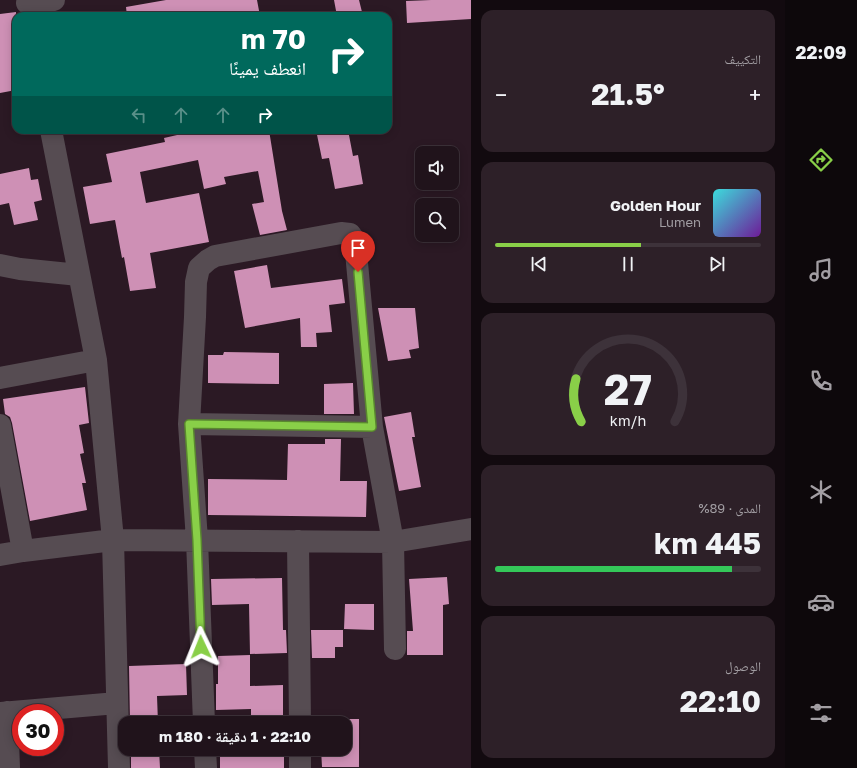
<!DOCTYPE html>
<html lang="ar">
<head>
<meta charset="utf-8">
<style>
  :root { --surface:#20131b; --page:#2d2028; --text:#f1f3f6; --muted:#a29ea3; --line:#3d323a; --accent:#89cf48 }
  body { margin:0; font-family:"Golos Text","Noto Naskh Arabic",sans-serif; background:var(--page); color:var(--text); direction:rtl; height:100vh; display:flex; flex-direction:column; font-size:15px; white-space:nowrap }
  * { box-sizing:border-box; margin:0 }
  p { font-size:13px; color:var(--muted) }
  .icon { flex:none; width:22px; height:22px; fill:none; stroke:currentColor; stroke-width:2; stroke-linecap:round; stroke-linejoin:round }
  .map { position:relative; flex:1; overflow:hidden; direction:ltr }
  .side { display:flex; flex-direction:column; gap:10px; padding:10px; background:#120a0f; width:314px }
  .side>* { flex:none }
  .banner { position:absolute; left:12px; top:12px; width:380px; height:122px; border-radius:12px; box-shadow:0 2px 10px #0003,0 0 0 1px var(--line); direction:rtl; background:#00695c; color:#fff; overflow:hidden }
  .tools { position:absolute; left:415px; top:146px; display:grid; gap:8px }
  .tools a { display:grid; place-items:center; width:44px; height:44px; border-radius:8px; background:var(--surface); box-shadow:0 2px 10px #0003,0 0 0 1px var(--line); font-size:20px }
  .speed { position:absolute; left:12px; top:704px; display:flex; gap:8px; font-size:20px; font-weight:700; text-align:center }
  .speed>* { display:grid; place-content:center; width:52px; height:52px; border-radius:50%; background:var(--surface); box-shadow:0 2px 10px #0003,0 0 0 1px var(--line); line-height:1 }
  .speed .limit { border:6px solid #d22; background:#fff; color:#111 }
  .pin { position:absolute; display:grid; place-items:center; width:34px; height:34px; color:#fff; margin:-41px -17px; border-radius:50% 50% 50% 0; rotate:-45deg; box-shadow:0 0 4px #0007 }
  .pin .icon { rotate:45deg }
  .me { position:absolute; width:44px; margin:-22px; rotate:358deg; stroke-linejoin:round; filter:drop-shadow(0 0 3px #0008) }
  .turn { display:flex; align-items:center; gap:14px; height:84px; padding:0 20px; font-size:18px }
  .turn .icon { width:52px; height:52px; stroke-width:2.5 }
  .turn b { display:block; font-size:28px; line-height:34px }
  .lanes { display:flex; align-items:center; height:38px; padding:0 20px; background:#0003; justify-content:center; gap:20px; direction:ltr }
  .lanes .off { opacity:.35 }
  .big { font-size:30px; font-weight:700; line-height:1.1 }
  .side .widget { flex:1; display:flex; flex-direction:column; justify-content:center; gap:6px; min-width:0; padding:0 14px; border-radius:12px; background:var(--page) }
  .side .dial { align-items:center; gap:0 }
  .dial svg { height:104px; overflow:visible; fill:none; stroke:var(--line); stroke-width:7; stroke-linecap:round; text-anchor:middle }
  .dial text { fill:var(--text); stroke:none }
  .song { display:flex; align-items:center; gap:12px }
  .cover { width:48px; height:48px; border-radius:6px; background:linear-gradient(135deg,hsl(180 70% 55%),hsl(280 70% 35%)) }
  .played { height:4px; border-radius:2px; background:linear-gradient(90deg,var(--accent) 55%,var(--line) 55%) }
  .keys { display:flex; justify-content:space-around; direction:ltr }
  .heat { display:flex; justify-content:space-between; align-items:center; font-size:22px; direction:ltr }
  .charge { height:6px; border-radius:3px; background:linear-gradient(90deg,#34c759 89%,var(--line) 0) }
  .trip { position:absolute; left:118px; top:716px; width:234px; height:40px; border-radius:12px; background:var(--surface); box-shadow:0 2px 10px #0003,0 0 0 1px var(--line); font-weight:700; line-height:40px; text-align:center; direction:rtl }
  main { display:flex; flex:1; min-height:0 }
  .dock { display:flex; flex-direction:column; width:72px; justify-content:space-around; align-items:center; background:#0d080b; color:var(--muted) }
  .dock .icon { width:28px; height:28px }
  .dock .active { color:var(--accent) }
  .dock b { font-size:18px; color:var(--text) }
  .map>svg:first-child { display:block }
  .building { fill:#ce90b5 }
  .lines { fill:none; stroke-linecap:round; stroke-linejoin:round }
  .street { stroke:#564c52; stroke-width:22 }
  .route-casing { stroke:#59872f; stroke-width:10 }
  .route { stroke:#89cf48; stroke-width:7 }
</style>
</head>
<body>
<main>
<nav class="dock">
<b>22:09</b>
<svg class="icon active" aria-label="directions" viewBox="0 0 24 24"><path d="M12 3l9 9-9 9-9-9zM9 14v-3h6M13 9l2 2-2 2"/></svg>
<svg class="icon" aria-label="music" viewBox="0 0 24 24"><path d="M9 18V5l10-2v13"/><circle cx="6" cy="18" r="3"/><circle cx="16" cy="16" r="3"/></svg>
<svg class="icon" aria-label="phone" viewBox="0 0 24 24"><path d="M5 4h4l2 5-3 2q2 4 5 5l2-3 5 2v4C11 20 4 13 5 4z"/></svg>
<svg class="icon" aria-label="climate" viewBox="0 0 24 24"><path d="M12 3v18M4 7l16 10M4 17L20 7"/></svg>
<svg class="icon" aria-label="car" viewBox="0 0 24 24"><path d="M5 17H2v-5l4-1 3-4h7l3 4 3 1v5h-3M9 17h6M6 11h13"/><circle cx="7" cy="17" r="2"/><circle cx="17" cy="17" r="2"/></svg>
<svg class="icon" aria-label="filters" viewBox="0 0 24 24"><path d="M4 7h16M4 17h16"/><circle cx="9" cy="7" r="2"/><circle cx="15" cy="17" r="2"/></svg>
</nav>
<section class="side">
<div class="widget"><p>التكييف</p>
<div class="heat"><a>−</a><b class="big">21.5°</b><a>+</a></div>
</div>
<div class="widget">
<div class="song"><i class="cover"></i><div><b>Golden Hour</b><p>Lumen</p></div></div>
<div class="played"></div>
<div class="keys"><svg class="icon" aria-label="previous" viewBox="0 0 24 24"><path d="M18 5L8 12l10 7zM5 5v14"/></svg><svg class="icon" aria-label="pause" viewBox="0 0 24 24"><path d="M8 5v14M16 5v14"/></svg><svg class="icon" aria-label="next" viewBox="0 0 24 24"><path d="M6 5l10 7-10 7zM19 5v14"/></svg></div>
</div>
<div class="widget dial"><svg viewBox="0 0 100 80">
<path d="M14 69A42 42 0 1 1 86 69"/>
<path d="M14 69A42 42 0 0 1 10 36" stroke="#89cf48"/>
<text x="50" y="56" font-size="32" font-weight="700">27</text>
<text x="50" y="72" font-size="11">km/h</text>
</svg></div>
<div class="widget"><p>المدى · 89%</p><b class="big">445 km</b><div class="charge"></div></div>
<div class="widget"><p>الوصول</p><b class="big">22:10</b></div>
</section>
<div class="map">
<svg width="471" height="768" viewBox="0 0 471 768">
  <rect width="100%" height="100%" fill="#2b1924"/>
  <path class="building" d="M166,0H257L260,16H127L126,7Z
    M334,0H359L363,16H337Z
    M431,0H471V19L407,23L406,1Z
    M16,12V90L0,93V14Z
    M199,130H269L282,211L287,230L260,235L252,204L264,202L258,171L224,177L226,184L204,189L198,160L140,172L146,203L199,193L209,242L150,253L156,288L130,291L124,257L122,258L115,220L90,224L83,187L112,182L106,154L165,142L164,138Z
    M316,130H348L353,156L358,155L363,184L335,189L329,158L322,159Z
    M29,168L31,180L38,179L42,200L34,202L38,220L14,225L9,203L0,205V174Z
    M267,265L271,288L342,279L345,303L329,305L332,332L316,333L317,347H301L300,318L245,328L234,271Z
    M378,308H415L419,348L409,350L411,358L388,361Z
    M224,352L279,353V384L208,383V355H223Z
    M353,383L354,414H324V384Z
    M85,387L89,423L79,425L84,453L80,454L86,483H82L87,510L30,521L12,423L10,417L5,414L3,399Z
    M411,412L415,437H412L421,487L399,491L384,417Z
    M325,439H341L340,481H367L366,517L208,515V479L287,480L288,444H325Z
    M447,577L449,604L443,605V655H407V631H413L409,579Z
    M282,578L283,630H286L287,653L250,654L249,604L212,605L211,579Z
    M345,604H374V630L344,629Z
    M311,630H343V647H335V658H312Z
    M250,655V686L283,685V723H251V709L216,710V684H218V656Z
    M186,664L187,695L157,696L158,723H130L129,666Z
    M321,719H359V767H322L321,749H345V723H321Z
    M131,749H159L160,768H131Z
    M220,749H284V768H220Z"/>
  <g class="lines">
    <path class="street" d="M27,3L54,0
      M51,130L96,360L113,540L119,768
      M0,265L20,269L79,275
      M0,378L96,360
      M189,424L372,427
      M0,425L23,551
      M298,541L300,723
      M0,555L23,551L113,540L393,542L471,529
      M7,712L9,768
      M0,713L117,703
      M204,723L197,540L189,424L195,317L196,282L199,268L208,260L215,256L341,233L350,234L355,241L372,427L393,542L395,649
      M205,749L206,768
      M300,749V768"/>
  </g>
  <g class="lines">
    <defs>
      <path id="route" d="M201,647L197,540L189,424L372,427L358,272"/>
    </defs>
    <use href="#route" class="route-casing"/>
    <use href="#route" class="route"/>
  </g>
</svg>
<div class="tools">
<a><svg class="icon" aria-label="sound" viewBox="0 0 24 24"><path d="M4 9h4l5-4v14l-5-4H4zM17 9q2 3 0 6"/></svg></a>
<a><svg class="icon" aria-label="search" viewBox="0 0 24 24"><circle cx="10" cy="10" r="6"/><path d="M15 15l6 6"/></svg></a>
</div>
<div class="speed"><div class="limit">30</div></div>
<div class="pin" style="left:358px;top:272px;background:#d93025"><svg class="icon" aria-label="arrive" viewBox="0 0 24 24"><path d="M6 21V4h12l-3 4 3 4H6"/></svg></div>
<svg class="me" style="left:201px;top:647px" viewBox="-20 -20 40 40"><path d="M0-17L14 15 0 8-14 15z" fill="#89cf48" stroke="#fff" stroke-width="4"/></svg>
<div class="trip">22:10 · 1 دقيقة · 180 m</div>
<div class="banner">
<div class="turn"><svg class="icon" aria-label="right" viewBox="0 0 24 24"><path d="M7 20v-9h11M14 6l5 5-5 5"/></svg><div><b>70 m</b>انعطف يمينًا</div></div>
<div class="lanes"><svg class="icon off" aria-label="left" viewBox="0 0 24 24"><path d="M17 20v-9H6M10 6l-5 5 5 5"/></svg><svg class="icon off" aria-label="ahead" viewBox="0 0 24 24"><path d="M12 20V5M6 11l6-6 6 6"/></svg><svg class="icon off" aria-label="ahead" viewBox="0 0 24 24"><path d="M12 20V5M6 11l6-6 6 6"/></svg><svg class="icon" aria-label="right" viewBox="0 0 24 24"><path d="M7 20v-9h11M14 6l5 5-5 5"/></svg></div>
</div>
</div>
</main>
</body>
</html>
